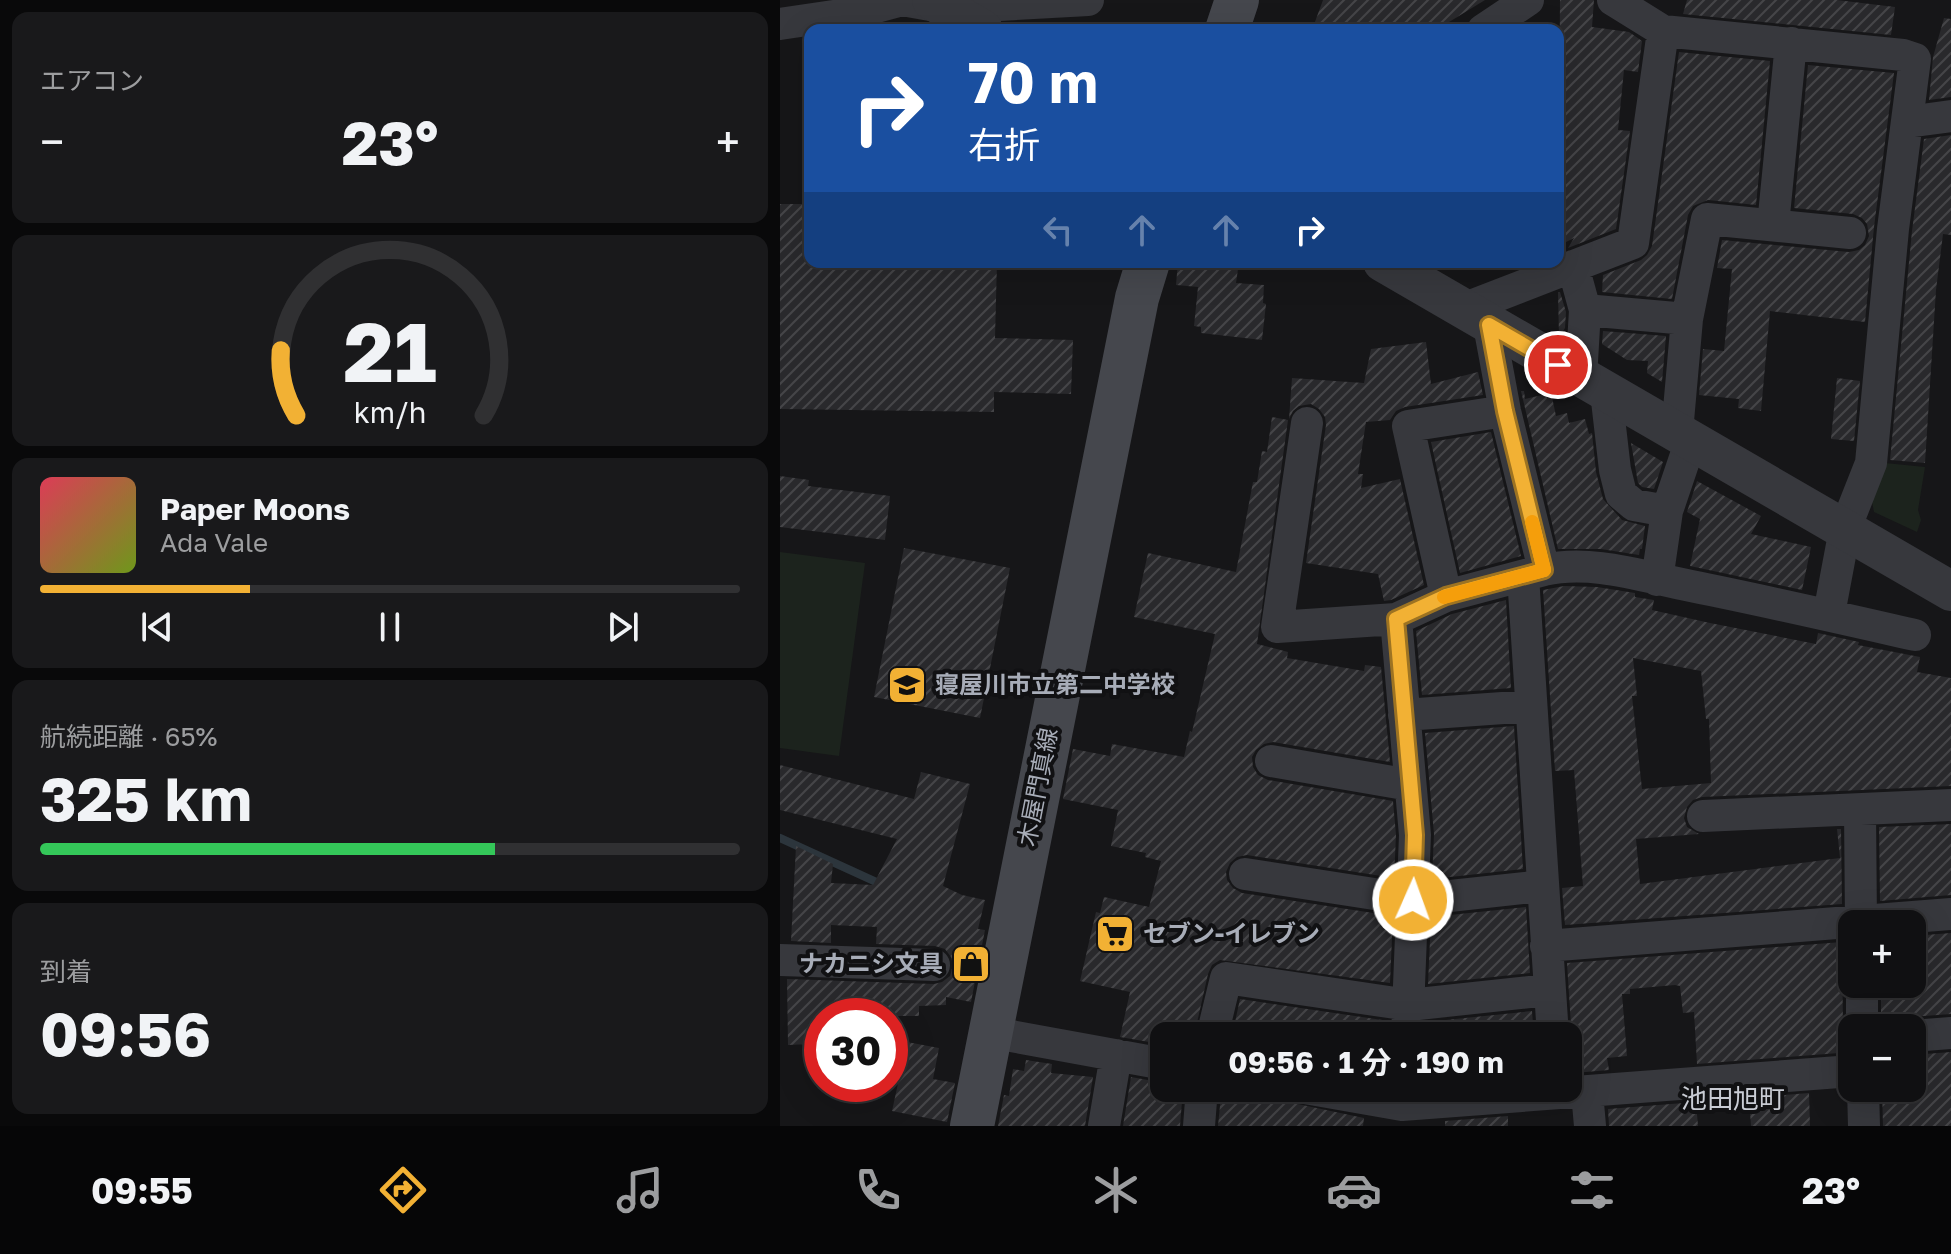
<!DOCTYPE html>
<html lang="ja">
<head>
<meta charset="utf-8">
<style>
  :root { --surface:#101012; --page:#19191b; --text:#f1f3f6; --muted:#9c9d9f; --line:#303032; --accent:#f2b134 }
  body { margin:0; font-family:"Golos Text","Noto Sans JP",sans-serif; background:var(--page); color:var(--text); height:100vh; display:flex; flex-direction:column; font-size:30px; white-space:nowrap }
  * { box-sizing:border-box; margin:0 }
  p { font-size:26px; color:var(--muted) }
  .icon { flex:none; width:44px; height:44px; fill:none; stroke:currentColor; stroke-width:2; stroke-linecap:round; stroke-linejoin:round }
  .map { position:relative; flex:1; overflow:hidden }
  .side { display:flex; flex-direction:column; gap:12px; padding:12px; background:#09090a; width:780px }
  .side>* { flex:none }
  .guide { position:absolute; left:24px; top:24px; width:760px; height:244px; border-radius:16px; box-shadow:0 8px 32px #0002,0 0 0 2px var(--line); background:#1a4fa0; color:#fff; overflow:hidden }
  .controls { position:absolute; left:1058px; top:910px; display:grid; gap:16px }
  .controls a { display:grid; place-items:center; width:88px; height:88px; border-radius:16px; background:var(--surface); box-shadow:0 8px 32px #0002,0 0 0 2px var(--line); font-size:40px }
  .speed { position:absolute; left:24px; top:998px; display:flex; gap:16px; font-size:40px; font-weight:700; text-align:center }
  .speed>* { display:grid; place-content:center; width:104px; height:104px; border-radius:50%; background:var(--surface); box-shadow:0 8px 32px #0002,0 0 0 2px var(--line); line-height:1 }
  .speed .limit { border:12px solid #d22; background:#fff; color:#111 }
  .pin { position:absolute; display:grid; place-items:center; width:68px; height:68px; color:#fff; margin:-34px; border:4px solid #fff; border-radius:50%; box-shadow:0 2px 8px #0007 }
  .me { position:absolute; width:88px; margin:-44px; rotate:2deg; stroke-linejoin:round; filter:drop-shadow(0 0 6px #0008) }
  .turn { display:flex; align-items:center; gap:28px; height:168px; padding:0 32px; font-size:36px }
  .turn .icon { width:104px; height:104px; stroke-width:2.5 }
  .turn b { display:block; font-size:56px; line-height:68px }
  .lanes { display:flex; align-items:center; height:76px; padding:0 32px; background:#0003; justify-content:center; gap:40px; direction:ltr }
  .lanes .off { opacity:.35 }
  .big { font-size:60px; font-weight:700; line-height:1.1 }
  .side .widget { flex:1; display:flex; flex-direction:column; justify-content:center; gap:12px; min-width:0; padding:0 28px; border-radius:16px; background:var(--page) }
  .side .dial { align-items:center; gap:0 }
  .dial svg { height:208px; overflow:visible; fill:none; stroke:var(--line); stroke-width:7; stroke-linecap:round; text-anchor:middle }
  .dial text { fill:var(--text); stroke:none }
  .song { display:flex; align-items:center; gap:24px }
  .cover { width:96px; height:96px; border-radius:12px; background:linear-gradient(135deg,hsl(350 70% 55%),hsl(80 70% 35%)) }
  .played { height:8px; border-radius:4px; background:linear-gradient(90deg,var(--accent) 30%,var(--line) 30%) }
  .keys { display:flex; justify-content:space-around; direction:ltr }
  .heat { display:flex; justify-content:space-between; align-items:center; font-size:44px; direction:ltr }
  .charge { height:12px; border-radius:6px; background:linear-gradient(90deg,#34c759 65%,var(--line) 0) }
  .trip { position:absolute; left:370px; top:1022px; width:432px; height:80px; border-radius:16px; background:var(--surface); box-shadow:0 8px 32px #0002,0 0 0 2px var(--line); font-weight:700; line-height:80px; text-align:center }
  .tab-bar { display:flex; height:128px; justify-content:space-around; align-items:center; background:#060607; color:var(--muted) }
  .tab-bar .icon { width:56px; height:56px }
  .tab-bar .on { color:var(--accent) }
  .tab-bar b { font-size:36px; color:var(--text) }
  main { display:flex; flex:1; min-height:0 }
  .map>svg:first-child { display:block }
  .green { fill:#1c231d }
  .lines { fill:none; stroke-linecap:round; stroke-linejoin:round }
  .stream { stroke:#2c353c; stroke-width:8 }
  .building { fill:url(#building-hatch); fill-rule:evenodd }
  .minor { stroke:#37383d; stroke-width:32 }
  .tertiary { stroke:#37383d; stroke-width:40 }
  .secondary { stroke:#45474d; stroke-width:44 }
  .route-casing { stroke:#9d7322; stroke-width:20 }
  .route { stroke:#f2b134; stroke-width:14 }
  .slow { stroke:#f59e0b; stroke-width:14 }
  .labels { text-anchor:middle; stroke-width:8; stroke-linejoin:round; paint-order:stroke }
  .poi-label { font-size:24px; font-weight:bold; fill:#a8adb8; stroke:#111113; text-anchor:start }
  .street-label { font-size:24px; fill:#a8adb8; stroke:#111113 }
  .neighbourhood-label { font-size:26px; fill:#c9ccd4; stroke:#111113 }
</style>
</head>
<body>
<main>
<section class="side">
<div class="widget"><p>エアコン</p>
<div class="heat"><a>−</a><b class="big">23°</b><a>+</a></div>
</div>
<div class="widget dial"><svg viewBox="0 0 100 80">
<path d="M14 69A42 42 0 1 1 86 69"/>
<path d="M14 69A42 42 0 0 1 8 44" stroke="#f2b134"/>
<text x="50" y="56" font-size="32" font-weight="700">21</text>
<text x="50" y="72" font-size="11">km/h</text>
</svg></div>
<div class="widget">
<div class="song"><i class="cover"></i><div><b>Paper Moons</b><p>Ada Vale</p></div></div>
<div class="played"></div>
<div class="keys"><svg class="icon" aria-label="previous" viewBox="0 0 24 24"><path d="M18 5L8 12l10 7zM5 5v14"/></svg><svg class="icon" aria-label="pause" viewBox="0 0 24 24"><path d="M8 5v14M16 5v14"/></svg><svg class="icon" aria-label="next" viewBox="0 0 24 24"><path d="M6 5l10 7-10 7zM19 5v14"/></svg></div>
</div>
<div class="widget"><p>航続距離 · 65%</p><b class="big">325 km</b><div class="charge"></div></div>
<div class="widget"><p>到着</p><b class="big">09:56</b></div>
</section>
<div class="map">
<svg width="1171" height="1126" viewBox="0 0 1171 1126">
  <defs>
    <pattern id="building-hatch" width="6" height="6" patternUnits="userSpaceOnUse" patternTransform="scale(2)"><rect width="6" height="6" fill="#29292c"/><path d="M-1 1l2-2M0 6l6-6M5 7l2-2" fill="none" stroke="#454548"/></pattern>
  </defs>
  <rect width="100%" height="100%" fill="#161618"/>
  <path class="green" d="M1105,463L1145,467L1138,510L1141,520L1137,532L1094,512L1090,492Z
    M0,552L85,563L59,756L0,748Z"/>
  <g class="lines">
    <path class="stream" d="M0,838L105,886"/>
  </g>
  <path class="building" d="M543,0H705L656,30H532Z
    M780,0H814L812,27L849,32L862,41L858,72L844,70L838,130L850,131L836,229L788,248L794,238L778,246Z
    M907,0H1057L1115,7L1111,35L903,14Z
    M1164,18L1171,19V97L1149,100L1153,57Z
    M899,52L990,61L976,205L928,200L913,206L908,215L892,299L822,292L823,275L861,260L867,255L872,246Z
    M1028,65L1114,73L1094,227L1085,322L990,311L981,411L958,408L959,399L919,395L923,349L944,351L952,269L937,268L942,240L1069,252L1079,250L1085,245L1089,236L1087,224L1082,218L1073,214L1014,208Z
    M1171,135V235L1163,234L1156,290L1145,463L1110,460L1132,231L1144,139Z
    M0,204H30V262H217L215,338L293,340L291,394L214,392V412L0,409Z
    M398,262H459L456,283L484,285L483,303L486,304L482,340L421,333V327L414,326L418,287L396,285Z
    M778,292H780L786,312L785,328L779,337Z
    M823,331L886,336L882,382L867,373L868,361L847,360L822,344Z
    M646,342L651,384L698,372L703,395L625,407L616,411L610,420L586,422L578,474H583L581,488L620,479L644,585L611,600L604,601L598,574L526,563L546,425L545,417L539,409L531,404L519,406L513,411L509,419L512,378L584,383L591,349Z
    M1057,378L1080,381L1074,441L1051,439Z
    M741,391H744L745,399L766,394L767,398L772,397L776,416L787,413L789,423L805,419L809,434L812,433L816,472L823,499L842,520L865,526L862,549H860L859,555L821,549H778Z
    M492,417L508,420L477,644L508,652L507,658L584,671L585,665L601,667L610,762L493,742L484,744L476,750L472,757L473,767L478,775L488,780L613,801L616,835L614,878L467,855L457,857L450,863L446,872L447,880L453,888L462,893L613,916L610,983L440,960L432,965L428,974L414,1036H401L372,1029L369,1042L340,1037L350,992L300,981L316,912L320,913L324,897L369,907L381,861L365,857L366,853L331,846L338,810L283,799L293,749L330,756L332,744L404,757L410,731L412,732L435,634L354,617L368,553L456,572L473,482H477L482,451L487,452Z
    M711,432L741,556L680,573L651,442Z
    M851,443L883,462L874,489L862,487L858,483Z
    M0,476L29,480L28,486L110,496L105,540L0,527Z
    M917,481L981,516L971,534L1031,547L1022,590L910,566L920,519L907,512Z
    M124,548L230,568L200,718L94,697Z
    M784,586L817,587L855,593V597L874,600L872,610L930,623L1036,644L1038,633L1079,642L1078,645L1140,657L1137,672L1171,678V786L922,797L913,800L907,807L904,818L907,827L919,834L856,839L860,884L1060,858L1057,829H1061L1062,904L785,925L782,888L803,886L794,770L775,771L763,590ZM853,658L921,671L926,719H929L931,783L862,789L852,696H857Z
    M726,600L731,688L642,695L636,631L672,614Z
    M734,726L743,869L652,879L654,834L645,733Z
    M0,765L134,799L141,772L190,784L163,886L182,895L205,900L198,929L205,930L191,1002L166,997V1005L139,1006V1016H42V1040L32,1044L8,1045L7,979L154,984L162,982L170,976L173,965L171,957L165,949L155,946L96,944L97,927L51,925V943L11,941L16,846L53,864L51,883L93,885L117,839L0,810Z
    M1171,824V895L1100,901L1099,827Z
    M746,907L750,973L648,984L651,917Z
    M1171,933V1014L1131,1017L1121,1021L1115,1028H1101V984H1132V936Z
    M1062,942L1063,1028L1065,1037L1072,1044V1052L917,1064L914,1012L903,1013L900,986L895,985L850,989V994H842L847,1056L827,1058L829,1070L794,1073L787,963Z
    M460,999L609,1021L608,1036H452Z
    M752,1011L754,1036H646L647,1022Z
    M127,1042L159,1048L153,1079L175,1083L167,1122L112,1111Z
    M1171,1052V1126H1103L1102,1090L1132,1089V1055Z
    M246,1060L272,1064L271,1073L313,1077L305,1126H218L224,1095L229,1096L233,1069L244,1071Z
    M351,1077L379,1082L378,1086L384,1088L403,1089L400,1126H343Z
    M503,1088H506L508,1095L513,1103L584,1118L583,1126H438L441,1095L502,1103Z
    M1029,1093L1030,1126H971L969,1098Z
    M916,1102L918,1126H829L828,1109Z
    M728,1116V1126H665V1121Z"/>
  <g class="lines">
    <path class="minor" d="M833,0L883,31L1123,55L1135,59L1113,229L1091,463L1065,529L1049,614
      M0,24L74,13L122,0L167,8L308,0
      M703,30L748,0
      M1127,122L1171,116
      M993,225L1011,43
      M793,266L805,310L801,378
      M683,309L853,243L883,31
      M805,310L907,319
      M709,325L725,411L764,570
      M826,392L835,470L841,494L854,505L887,511
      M527,423L497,627L616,619L666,596L764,570C812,559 864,577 911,586C986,601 1060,618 1135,635
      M897,432L907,319L927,219L1070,233
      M743,576L773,1036
      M877,580L887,511L911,440
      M666,596L628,426L725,411
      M616,619L635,835L627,1036
      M624,715L751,706
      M491,761L630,785
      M1080,810L1081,924
      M923,816L1171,805
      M465,874L633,900L762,886
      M766,946L1171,914
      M0,960L154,965
      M1082,984V1028
      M209,1032L384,1064
      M432,1036L446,978L629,1005L769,990
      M1132,1036L1171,1033
      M525,1088L622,1105L1072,1071
      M1083,1088L1084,1126
      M807,1092L810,1126
      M324,1126L336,1055
      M419,1126L422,1088"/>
    <path class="tertiary" d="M152,0L203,30
      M603,262L1171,591"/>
    <path class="secondary" d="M447,30L457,0
      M192,1126L357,298L368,262"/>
  </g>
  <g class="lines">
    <defs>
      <path id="route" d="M633,900L635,835L616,619L666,596L764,570L725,411L709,325L778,365"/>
    </defs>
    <use href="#route" class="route-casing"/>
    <use href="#route" class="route"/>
    <path class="slow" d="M664,597L764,570L752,522"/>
  </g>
  <defs>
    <symbol id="school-square" viewBox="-11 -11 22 22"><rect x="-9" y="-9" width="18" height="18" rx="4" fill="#f2b134" stroke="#111113"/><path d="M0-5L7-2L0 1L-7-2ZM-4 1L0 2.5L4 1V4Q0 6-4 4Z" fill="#111"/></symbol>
    <symbol id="supermarket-square" viewBox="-11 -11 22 22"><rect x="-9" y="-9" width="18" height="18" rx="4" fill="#f2b134" stroke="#111113"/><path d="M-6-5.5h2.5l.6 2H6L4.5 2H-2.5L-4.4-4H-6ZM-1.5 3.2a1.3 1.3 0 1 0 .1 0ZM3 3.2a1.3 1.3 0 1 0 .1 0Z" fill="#111"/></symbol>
    <symbol id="shop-square" viewBox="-11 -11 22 22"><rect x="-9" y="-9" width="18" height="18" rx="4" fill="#f2b134" stroke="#111113"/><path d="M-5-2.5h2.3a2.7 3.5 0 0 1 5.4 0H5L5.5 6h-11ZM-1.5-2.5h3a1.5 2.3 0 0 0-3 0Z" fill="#111"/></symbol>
  </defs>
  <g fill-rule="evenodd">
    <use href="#school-square" x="105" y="663" width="44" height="44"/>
    <use href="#supermarket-square" x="313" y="912" width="44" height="44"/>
    <use href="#shop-square" x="169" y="942" width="44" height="44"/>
  </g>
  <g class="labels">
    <g class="poi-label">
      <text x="155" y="693">寝屋川市立第二中学校</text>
      <text x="363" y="942">セブン-イレブン</text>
      <text x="163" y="972" text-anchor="end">ナカニシ文具</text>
    </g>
    <g class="street-label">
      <text transform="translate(258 787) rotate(-79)" y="8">木屋門真線</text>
    </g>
    <g class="neighbourhood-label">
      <text x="953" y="1108">池田旭町</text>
    </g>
  </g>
</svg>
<div class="controls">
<a>+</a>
<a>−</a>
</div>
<div class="speed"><div class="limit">30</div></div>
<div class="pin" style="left:778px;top:365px;background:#d93025"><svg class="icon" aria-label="arrive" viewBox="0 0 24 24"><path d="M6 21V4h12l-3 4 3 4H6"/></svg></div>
<svg class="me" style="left:633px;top:900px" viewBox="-20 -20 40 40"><circle r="17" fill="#f2b134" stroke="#fff" stroke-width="3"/><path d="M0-11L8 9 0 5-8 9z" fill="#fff"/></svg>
<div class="trip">09:56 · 1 分 · 190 m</div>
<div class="guide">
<div class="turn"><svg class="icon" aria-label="right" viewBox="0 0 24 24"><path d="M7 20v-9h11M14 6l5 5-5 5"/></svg><div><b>70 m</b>右折</div></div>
<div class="lanes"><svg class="icon off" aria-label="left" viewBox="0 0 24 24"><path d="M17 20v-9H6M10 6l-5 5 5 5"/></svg><svg class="icon off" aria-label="ahead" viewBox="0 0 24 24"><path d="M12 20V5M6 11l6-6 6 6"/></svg><svg class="icon off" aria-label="ahead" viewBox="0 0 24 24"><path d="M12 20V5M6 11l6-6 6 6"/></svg><svg class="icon" aria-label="right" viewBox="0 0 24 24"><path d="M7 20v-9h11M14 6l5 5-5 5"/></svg></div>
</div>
</div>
</main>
<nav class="tab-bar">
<b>09:55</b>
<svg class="icon on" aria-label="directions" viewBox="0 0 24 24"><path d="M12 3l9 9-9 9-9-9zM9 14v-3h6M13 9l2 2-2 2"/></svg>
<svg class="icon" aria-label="music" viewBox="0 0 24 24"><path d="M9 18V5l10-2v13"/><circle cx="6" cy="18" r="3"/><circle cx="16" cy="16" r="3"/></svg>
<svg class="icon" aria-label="phone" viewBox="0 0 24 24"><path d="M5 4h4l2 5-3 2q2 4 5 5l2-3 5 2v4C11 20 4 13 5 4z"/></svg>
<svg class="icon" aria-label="climate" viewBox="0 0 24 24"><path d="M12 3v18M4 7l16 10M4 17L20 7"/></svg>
<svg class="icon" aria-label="car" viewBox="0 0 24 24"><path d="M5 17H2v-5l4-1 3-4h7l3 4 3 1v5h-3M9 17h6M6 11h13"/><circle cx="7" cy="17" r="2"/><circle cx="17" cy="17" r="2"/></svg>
<svg class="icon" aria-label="filters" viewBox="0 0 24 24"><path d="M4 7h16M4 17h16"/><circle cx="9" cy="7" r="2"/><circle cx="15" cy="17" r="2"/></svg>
<b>23°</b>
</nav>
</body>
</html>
